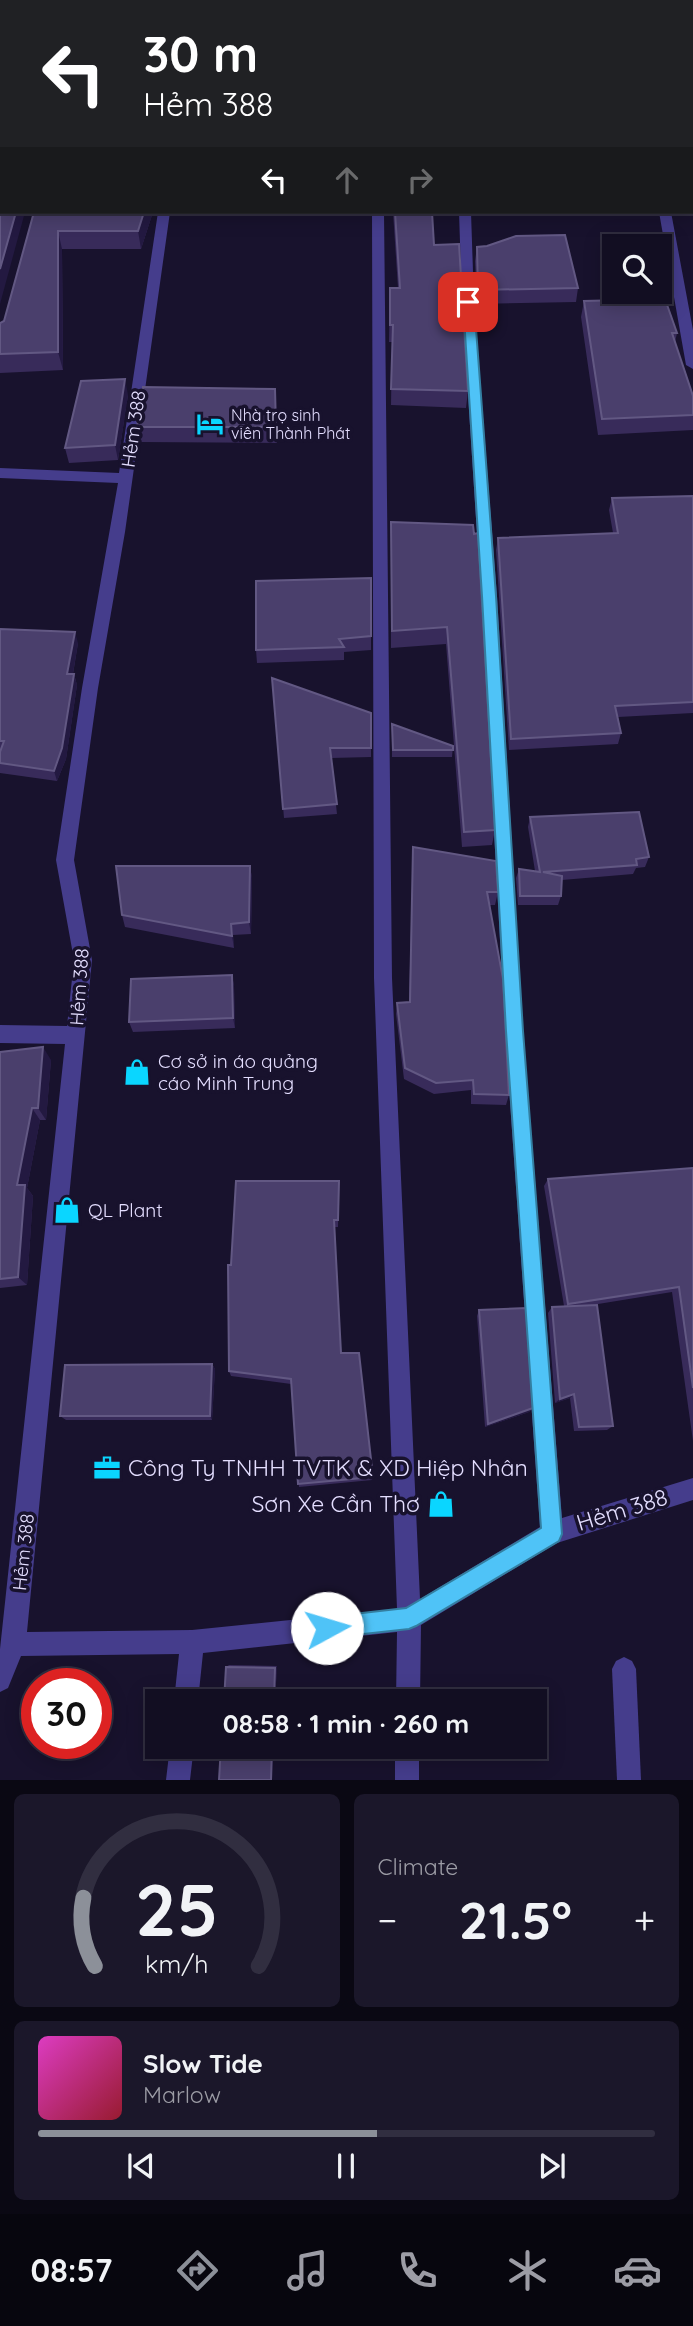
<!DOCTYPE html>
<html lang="en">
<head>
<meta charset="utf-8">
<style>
  :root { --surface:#120e22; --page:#1b172a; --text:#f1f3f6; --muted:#9c9ca5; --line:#312e40; --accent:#8c9099 }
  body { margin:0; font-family:Quicksand,sans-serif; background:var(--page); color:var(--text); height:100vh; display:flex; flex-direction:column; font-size:26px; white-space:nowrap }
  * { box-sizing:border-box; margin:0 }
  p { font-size:23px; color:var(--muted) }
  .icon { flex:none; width:38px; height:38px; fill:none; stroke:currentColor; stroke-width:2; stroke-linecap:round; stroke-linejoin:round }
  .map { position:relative; height:1780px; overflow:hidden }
  .details { display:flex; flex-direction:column; gap:14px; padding:14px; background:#0a0813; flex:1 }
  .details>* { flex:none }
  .banner { position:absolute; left:0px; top:0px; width:693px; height:214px; box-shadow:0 4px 18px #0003,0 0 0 2px var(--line); background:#202124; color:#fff; overflow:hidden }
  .tools { position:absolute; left:602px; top:234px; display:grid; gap:14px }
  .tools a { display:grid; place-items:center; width:70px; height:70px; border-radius:0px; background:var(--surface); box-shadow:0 4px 18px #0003,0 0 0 2px var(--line); font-size:35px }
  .speed { position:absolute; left:21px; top:1668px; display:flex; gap:14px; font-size:35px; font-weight:700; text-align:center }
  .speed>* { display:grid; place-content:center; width:91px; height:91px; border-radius:50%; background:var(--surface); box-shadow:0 4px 18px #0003,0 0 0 2px var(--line); line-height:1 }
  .speed .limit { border:10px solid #d22; background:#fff; color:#111 }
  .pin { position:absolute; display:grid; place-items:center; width:60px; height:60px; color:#fff; margin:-30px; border-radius:14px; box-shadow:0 4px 10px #0006 }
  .me { position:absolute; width:77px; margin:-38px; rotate:84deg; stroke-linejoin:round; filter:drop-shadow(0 0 5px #0008) }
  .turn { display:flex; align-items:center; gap:24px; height:147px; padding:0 28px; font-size:32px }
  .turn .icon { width:91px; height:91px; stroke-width:2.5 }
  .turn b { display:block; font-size:49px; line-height:60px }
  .lanes { display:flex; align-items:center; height:66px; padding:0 28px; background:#0003; justify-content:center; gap:35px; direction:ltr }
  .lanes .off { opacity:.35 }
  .big { font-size:52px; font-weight:700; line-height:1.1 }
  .details .card { flex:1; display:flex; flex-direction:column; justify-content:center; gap:10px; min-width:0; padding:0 24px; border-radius:10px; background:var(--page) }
  .details .dial { align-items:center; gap:0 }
  .dial svg { height:182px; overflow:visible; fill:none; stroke:var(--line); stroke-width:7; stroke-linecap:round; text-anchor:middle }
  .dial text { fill:var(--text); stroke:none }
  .song { display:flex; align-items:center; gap:21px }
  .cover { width:84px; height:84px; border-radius:10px; background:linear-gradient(135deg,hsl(310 70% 55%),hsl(350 70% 35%)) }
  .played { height:7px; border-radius:4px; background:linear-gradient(90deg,var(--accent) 55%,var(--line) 55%) }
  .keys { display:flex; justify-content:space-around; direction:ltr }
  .heat { display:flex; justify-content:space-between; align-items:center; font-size:38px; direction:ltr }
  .details .tiles { flex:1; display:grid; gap:14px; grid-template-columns:1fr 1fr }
  .card:last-child { grid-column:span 2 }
  .trip { position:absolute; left:145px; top:1689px; width:402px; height:70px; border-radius:0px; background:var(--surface); box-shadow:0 4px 18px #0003,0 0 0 2px var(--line); font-weight:700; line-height:70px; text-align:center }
  .tabs { display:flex; height:112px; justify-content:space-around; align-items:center; background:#07060e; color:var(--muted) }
  .tabs .icon { width:49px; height:49px }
  .tabs .selected { color:var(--accent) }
  .tabs b { font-size:32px; color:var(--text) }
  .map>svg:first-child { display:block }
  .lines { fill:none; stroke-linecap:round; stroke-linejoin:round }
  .stream { fill:#0b1f4d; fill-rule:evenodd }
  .service { fill:#453d8c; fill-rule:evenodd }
  .minor { fill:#453d8c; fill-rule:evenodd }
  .wall { fill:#382b5a }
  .shaded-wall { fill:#231941 }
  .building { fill:#4a3f6c; stroke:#625883; stroke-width:2 }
  .route { fill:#4fc3f7; stroke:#337fa1; stroke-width:2 }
  .labels { text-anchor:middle; stroke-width:7; stroke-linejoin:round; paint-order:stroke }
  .far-poi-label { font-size:16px; fill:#e4deff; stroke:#18122d; text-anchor:start }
  .street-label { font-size:19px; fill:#e4deff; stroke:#18122d }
  .poi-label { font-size:19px; fill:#e4deff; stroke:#18122d; text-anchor:start }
  .near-poi-label { font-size:23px; fill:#e4deff; stroke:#18122d; text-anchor:start }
  .near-street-label { font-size:23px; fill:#e4deff; stroke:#18122d }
</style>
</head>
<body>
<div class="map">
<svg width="693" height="1780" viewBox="0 0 693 1780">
  <rect width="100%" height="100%" fill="#18122d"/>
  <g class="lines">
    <path class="stream" d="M542,0H551L553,2H543Z
      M691,173H693V179H691Z"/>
    <path class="service" d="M624,1657L632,1661L636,1669L641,1780H617L612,1669L616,1661Z"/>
    <path class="minor" d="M77,0H87V2H77Z
      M190,0H200V2H190Z
      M324,0H358L359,2H325Z
      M659,0H674L675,2H660Z
      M693,1V9H691L690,2Z
      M158,212H170L125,532L98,688L74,860L92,960L27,1632L192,1630L397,1609L374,978L372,212H384L392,978L420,1599L540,1527L505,1031L481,596L462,302L459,212H471L474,302L497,596L523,1031L562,1518L693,1478V1500L557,1543L421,1625L420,1701H396L397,1632L203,1653L198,1701H174L179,1654L21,1656L8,1688L0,1692V1649L65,1044L0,1043V1025L67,1026L74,960L56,860L82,688L118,483L0,478V468L119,473Z
      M659,212H671L693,330V369L686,365Z
      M170,1746H194L190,1780H166Z
      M395,1746H419V1780H395Z"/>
  </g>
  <path class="wall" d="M34,212H153L141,249H62L63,370L0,373V323L4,321Z
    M393,212L434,245L468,391L466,408L391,405L392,342H389L390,288H398Z
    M477,247L578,288L576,302L477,304L475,261Z
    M584,301L677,333L675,342L693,396V430L598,435L581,317Z
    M128,395L118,460L69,463L65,448Z
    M276,405L277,443L140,442L137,427Z
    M693,496V713L618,717L621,733L618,744L509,750L496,550L498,538L613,533L609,510L612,498Z
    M391,522L474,534L495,830L492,845L462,847L446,644L391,648Z
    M371,578V650L344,652V660L257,663L256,650Z
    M0,629L78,643L73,674H74L77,685L66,759L57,781L0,773Z
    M272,678L371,713V757L331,758L337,814L284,818Z
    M392,731L453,746L452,757H392Z
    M530,817L649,857L645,867L636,868L633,874L562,880L561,896L558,905H518L516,878L519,869L535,871L528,827Z
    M413,847L498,892L495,905H489L509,1095L506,1105L471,1104V1090L434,1094L404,1079L396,1014L397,1003L409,1002Z
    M250,866L252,878L251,934L233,935L234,948L125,927L122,915Z
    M232,975L234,986L235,1028L133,1032L129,1022Z
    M0,1052L51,1060L46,1120H40L27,1188L33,1196L27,1285L0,1288Z
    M693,1168V1441L672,1292L592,1305L613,1426L607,1430L574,1431L570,1398L555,1403L548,1313L552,1307L564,1306L544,1186L548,1179Z
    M339,1181L338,1227H334L341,1353L373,1477L372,1480L299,1487L291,1384L231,1376L229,1371L231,1265Z
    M479,1310L533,1408L529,1412L485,1427L477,1316Z
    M212,1364L215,1369L212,1420H66L60,1416Z
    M229,1665L277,1666L275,1701L226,1667Z"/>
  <path class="shaded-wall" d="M16,212H25L0,304V269Z
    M144,212H153L141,249L138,231Z
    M58,231L62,249L63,370L58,352Z
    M125,379L128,395L118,460L115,445Z
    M75,632L78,643L71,685L67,674Z
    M74,674L77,685L66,759L57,781L54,771Z
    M250,866L252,878L251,934L249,922Z
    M231,924L233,935L234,948L232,936Z
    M232,975L234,986L235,1028L233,1018Z
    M43,1047L51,1060L46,1120L38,1108Z
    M32,1108L40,1120L27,1188L33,1196L27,1285L18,1277L17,1185Z
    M212,1364L215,1369L212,1420L210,1416Z
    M574,1394L570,1398L555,1403L560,1399Z
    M533,1408L529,1412L485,1427L488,1424Z
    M277,1666L275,1701H274L275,1668Z
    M272,1746H274L272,1780H271Z"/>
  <path class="building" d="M0,67H2V212H16L0,269Z
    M34,212H144L138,231H58V352L0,354V323L4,321Z
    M395,212H432L434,245L459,244L468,391L391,389L393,325H390V288H400Z
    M565,235L578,288L478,290L477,247L487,246L516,236Z
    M665,299L677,333H672L693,396V415L602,419L584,301Z
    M125,379L115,445L65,448L81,381Z
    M143,387L275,389L276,427H137Z
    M693,496V702L615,706L621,733L511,739L498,538L618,533L612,498Z
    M391,522L473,525L474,534L478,533L495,830L464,832L447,627L392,631Z
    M371,578V636L339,639L344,647L256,650V581Z
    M0,629L75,632L67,674H74L62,748L54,771L0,763V752L4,741H0Z
    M272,678L371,713V748H330L337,804L283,809Z
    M392,724L453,746V750H393Z
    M639,812L649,857L636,859L637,865L543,872L562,876L561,896H520L519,869L540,872L530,817Z
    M413,847L496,861L498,892H487L503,979L509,1095L474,1094L473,1080L436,1083L405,1068L397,1003L410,1002Z
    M116,866H250L249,922L231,924L232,936L122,915Z
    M232,975L233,1018L129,1022L131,979Z
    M43,1047L38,1108H32L17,1185H25L18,1277L0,1279V1052Z
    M693,1168V1388L679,1287L568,1304L548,1179Z
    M236,1181H339L338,1220H334L341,1353H359L373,1477L298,1484L291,1379L229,1371L228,1265H231Z
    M597,1305L613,1426L579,1427L574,1394L560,1399L552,1307Z
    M526,1308L533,1408L488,1424L479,1310Z
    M212,1364L210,1416H60L65,1365Z
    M226,1667L275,1668L274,1701H224Z
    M221,1746H272L271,1780H219Z"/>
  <path class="route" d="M468,298L474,302L496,596L523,1031L562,1534L559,1541L416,1626L409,1629L327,1638L320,1635L317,1628L320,1620L327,1617L406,1608L541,1528L506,1031L482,596L463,302Z"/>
  <defs>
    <symbol id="hotel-bare" viewBox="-9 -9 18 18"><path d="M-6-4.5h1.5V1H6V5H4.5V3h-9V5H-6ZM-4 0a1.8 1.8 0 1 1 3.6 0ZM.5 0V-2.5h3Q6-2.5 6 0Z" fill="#0ad6ff" stroke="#18122d" stroke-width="2.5" paint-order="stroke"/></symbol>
    <symbol id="shop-bare" viewBox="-9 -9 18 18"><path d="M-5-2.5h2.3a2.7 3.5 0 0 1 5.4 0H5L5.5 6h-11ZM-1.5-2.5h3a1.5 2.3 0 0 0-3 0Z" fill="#0ad6ff" stroke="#18122d" stroke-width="2.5" paint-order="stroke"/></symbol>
    <symbol id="office-bare" viewBox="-9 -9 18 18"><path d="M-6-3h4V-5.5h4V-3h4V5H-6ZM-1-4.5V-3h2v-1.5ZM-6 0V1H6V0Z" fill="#0ad6ff" stroke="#18122d" stroke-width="2.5" paint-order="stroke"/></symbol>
  </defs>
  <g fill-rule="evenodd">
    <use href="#hotel-bare" x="191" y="405" width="38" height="38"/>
    <use href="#shop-bare" x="118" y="1053" width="38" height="38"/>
    <use href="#shop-bare" x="48" y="1191" width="38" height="38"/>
    <use href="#office-bare" x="88" y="1449" width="38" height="38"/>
    <use href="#shop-bare" x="422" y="1485" width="38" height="38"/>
  </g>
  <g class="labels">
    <g class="far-poi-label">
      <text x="231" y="421">Nhà trọ sinh<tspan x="231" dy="18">viên Thành Phát</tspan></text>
    </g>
    <g class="street-label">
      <text transform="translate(133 429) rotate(-82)" y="7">Hẻm 388</text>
      <text transform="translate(79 987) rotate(-86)" y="7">Hẻm 388</text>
      <text transform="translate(23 1552) rotate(-84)" y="7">Hẻm 388</text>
    </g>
    <g class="poi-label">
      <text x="158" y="1068">Cơ sở in áo quảng<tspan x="158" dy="22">cáo Minh Trung</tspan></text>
      <text x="88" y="1217">QL Plant</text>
    </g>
    <g class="near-poi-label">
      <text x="128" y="1476">Công Ty TNHH TVTK &amp; XD Hiệp Nhân</text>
      <text x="420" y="1512" text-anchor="end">Sơn Xe Cần Thơ</text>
    </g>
    <g class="near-street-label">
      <text transform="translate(622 1510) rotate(-17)" y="8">Hẻm 388</text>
    </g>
  </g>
</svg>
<div class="tools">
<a><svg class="icon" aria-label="search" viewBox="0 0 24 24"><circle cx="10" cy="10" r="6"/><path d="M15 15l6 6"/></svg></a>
</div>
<div class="speed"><div class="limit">30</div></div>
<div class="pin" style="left:468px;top:302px;background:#d93025"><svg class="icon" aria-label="arrive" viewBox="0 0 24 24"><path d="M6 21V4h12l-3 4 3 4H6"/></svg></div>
<svg class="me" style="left:327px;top:1628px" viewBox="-20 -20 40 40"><circle r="19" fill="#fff"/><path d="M0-13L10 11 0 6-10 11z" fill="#4fc3f7"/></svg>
<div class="trip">08:58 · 1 min · 260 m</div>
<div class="banner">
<div class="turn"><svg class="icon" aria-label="left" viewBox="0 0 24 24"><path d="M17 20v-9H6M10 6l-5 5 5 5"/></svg><div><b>30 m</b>Hẻm 388</div></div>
<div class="lanes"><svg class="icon" aria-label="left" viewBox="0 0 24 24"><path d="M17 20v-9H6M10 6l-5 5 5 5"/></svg><svg class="icon off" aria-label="ahead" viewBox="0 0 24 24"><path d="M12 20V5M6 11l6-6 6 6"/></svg><svg class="icon off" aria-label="right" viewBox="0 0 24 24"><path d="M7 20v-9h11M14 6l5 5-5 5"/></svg></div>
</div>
</div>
<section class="details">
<div class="tiles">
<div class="card dial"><svg viewBox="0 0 100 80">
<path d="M14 69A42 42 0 1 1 86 69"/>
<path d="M14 69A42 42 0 0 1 9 39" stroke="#8c9099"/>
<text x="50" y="56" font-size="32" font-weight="700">25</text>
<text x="50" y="72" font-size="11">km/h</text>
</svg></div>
<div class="card"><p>Climate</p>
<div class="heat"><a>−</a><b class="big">21.5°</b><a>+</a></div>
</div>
<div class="card">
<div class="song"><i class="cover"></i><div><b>Slow Tide</b><p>Marlow</p></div></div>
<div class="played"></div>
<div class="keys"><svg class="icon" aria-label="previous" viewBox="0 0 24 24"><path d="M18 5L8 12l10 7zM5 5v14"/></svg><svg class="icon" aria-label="pause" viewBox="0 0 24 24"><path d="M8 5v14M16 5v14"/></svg><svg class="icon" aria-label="next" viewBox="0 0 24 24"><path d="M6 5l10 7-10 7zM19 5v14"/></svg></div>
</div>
</div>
</section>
<nav class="tabs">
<b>08:57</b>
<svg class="icon selected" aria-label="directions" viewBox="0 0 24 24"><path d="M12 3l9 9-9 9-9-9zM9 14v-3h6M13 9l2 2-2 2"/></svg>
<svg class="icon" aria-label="music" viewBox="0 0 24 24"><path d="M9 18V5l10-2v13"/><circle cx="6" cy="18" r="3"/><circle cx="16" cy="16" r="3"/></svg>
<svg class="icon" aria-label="phone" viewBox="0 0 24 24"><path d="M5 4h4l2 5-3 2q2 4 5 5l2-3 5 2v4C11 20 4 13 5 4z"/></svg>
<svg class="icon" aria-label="climate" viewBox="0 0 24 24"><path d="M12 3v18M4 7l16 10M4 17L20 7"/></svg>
<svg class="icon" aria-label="car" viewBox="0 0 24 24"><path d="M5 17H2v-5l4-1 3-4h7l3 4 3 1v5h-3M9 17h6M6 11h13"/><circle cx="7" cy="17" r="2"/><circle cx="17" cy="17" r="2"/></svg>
</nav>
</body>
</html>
